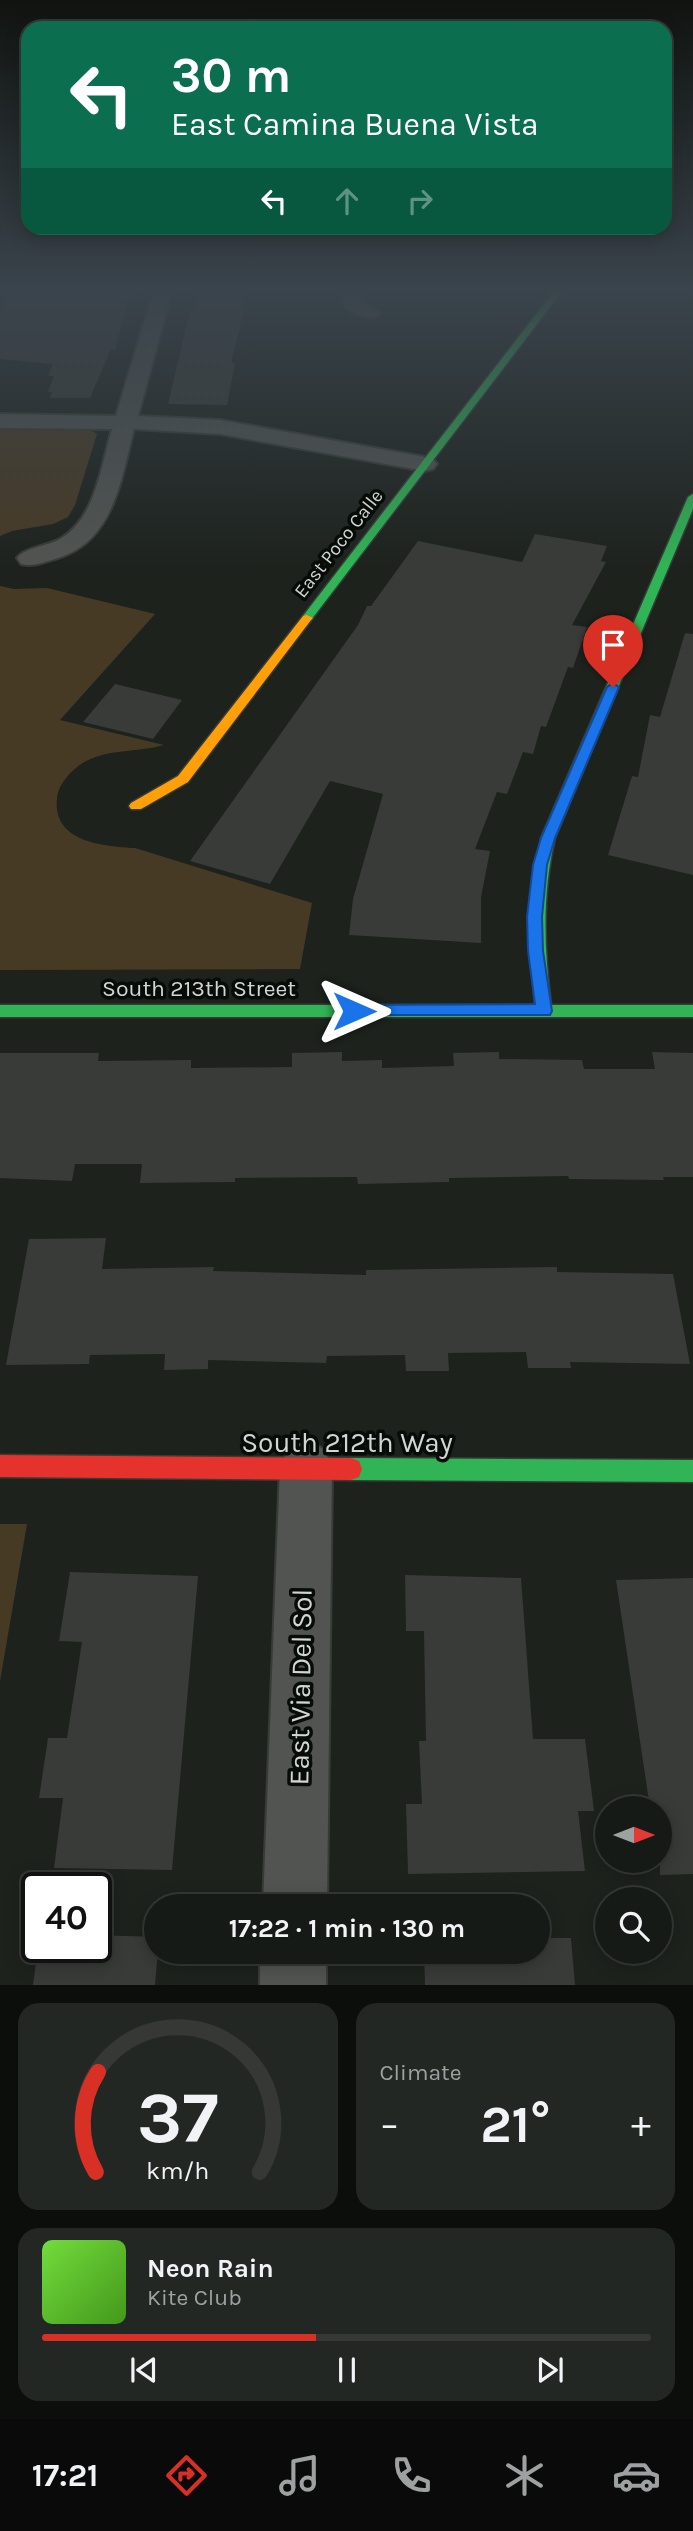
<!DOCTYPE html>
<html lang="en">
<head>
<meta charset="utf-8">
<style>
  :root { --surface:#161a16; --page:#232723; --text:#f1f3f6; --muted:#9ea1a1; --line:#353835; --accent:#d93025 }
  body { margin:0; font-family:Karla,sans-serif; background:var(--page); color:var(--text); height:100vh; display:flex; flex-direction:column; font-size:26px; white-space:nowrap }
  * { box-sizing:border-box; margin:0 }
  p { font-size:23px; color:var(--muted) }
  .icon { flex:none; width:38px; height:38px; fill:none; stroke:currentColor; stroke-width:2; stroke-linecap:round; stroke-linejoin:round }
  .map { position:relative; height:1985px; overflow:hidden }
  .details { display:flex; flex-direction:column; gap:18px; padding:18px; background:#0c0e0c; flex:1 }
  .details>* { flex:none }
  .guide { position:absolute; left:21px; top:21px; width:651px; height:214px; border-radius:21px; box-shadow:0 4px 18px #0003,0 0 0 2px var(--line); background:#0b6e4f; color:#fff; overflow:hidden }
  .needle { width:46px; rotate:90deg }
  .controls { position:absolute; left:595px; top:1796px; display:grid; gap:14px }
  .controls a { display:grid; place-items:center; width:77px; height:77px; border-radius:50%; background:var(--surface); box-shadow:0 4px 18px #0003,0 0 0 2px var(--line); font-size:35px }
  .speed { position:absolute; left:21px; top:1872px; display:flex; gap:14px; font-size:35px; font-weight:700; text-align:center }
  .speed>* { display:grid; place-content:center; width:91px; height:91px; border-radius:50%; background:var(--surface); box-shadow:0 4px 18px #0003,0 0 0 2px var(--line); line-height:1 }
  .speed .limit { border:4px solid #111; border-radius:10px; background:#fff; color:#111 }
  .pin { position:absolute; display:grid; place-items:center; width:60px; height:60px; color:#fff; margin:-72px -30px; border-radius:50% 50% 50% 0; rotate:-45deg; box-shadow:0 0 7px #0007 }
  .pin .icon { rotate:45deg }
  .me { position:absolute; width:77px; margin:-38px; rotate:90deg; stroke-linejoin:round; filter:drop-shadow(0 0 5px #0008) }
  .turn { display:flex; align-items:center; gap:24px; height:147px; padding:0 35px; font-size:32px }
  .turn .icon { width:91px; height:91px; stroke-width:2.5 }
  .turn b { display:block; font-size:49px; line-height:60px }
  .lanes { display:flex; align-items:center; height:66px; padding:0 35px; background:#0003; justify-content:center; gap:35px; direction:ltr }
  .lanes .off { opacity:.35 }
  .big { font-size:52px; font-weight:700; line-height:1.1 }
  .details .card { flex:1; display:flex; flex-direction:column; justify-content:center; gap:10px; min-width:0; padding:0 24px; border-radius:21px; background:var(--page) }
  .details .dial { align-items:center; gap:0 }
  .dial svg { height:182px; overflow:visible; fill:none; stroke:var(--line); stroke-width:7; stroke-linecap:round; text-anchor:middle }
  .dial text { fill:var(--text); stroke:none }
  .song { display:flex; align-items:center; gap:21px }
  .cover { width:84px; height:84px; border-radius:10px; background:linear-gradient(135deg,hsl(100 70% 55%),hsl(100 70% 35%)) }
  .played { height:7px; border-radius:4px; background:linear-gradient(90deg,var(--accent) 45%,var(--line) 45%) }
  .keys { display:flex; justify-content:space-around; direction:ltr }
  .heat { display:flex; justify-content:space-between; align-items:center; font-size:38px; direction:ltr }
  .details .tiles { flex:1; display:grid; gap:18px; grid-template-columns:1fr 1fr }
  .card:last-child { grid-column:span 2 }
  .trip { position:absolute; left:144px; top:1894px; width:406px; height:70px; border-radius:35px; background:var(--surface); box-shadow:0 4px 18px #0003,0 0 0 2px var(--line); font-weight:700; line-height:70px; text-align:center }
  .menu { display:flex; height:112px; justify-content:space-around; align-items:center; background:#090a09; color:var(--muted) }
  .menu .icon { width:49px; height:49px }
  .menu .on { color:var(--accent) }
  .menu b { font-size:32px; color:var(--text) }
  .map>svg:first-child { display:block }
  .green { fill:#473a25 }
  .building { fill:#383b37 }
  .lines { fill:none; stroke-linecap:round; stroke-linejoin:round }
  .street-casing { stroke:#373c37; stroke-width:4 }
  .fast-casing { stroke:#373c37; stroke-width:3 }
  .slow-casing { stroke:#373c37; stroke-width:3 }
  .jam-casing { stroke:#373c37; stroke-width:3 }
  .street { fill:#515451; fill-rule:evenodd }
  .fast { fill:#30b455; fill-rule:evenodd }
  .slow { fill:#ff9f0a; fill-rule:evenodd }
  .jam { fill:#e5322d; fill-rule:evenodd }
  .route { fill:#1a73e8; stroke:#114b97; stroke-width:2 }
  .labels { text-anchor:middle; stroke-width:7; stroke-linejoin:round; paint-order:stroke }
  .far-street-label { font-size:19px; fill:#d0d6d1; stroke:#080c09 }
  .street-label { font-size:23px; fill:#d0d6d1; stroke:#080c09 }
  .near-street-label { font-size:28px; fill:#d0d6d1; stroke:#080c09 }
</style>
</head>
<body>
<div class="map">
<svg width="693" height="1985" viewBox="0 0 693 1985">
  <rect width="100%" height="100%" fill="#1d221d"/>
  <path class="green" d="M0,430H90L97,434L75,505L68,517L53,524L12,531L0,536Z
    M0,586L14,589L47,588L155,614L60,720L164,745C137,753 106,748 81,764C70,772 58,785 57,798C52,842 102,846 135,848L312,903L300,969L0,970Z
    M0,1524H27L0,1681Z"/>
  <path class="building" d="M6,290H131L115,349H111L90,398H50L52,392H48L54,376H48L53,364L0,359V306H3V294H6Z
    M200,290H246L242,307H245L231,363H235L227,405L168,404L188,319Z
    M535,534L607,546L601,561L606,562L572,625L587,627L573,668L568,667L546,727L541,726L533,754L523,752L507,794L497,792L475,849L490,851L481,897V943L349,935L353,899L383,794L330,781L270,884L190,861L358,625L367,606H371L418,541L522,562Z
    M685,633L693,634V875L608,855L632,776L638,777L650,715L660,717Z
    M115,684L182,700L153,739L83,722Z
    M342,1052V1061L382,1060V1068L454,1066L453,1053L499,1052V1059L582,1060L584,1069H655L652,1052L693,1053V1177H663L664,1180L569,1179L568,1176L449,1178V1182L358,1184L357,1177L235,1178V1182L140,1183L142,1164H75L72,1181L0,1178V1053H99L98,1061L191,1060V1068L292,1067V1053Z
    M106,1238L102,1269L214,1267L213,1271L366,1275V1270L557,1267V1272L673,1274L690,1364L570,1362L571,1368H528L526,1352L448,1353L449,1371H406L405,1355L327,1356L326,1363L208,1360V1369L164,1370L165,1354L90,1355L89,1364L6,1365L29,1239Z
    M70,1572L198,1576L172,1870L54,1868L63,1798H39L48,1738H67L82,1642L59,1641Z
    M405,1575L521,1578L533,1739H585L594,1811H578L585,1871L408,1874L406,1804H422L419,1741H426L424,1631H406Z
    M693,1578V1874L660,1875V1808H650L616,1580Z
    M96,1935L156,1937V1951H158L155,1985H33L38,1948H96Z
    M537,1938H571L575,1985H425L424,1951H537Z"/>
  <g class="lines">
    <defs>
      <path id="street" d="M154,290H172L138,416L220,420L425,457L433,459L437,464L433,469L425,471L220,434L134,429C121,479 114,541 58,558C45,562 34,567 21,564L17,558C25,547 48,546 60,539C96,518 101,465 112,429L0,428V414L116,416Z
        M343,290H361V301L380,313L377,317C367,319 347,313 343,303C341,299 343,294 343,290Z
        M306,1441L324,1449L332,1467L327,1906H263L280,1467L288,1449Z
        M260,1951H326V1985H260Z"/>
      <path id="fast" d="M555,290H563L311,620H303V616Z
        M693,494V509L555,838C542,894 544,948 551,1005H693V1017H0V1005H535L530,945V903L541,838L688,497Z
        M351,1458L693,1460V1482L351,1480L343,1477L340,1469L343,1461Z"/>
      <path id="slow" d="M307,615L313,618L311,620L188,782L141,809H131L129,806L131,803L178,776L303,616Z"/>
      <path id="jam" d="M0,1455L351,1458L359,1461L362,1469L359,1477L351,1480L0,1477Z"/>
    </defs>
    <use href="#street" class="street-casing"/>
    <use href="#fast" class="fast-casing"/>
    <use href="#slow" class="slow-casing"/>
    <use href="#jam" class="jam-casing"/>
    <use href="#street" class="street"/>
    <use href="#fast" class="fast"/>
    <use href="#slow" class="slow"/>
    <use href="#jam" class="jam"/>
  </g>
  <linearGradient id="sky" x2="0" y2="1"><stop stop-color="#101310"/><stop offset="0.51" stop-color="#3a444c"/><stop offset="1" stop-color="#3a444c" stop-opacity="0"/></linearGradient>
  <rect width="693" height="568" fill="url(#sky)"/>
  <path class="route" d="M613,683L619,687L555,838L547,865L542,917L543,951L552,1011L550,1015H348L346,1011L354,1005L535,1004L528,951L527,917L533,865L541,838L607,687Z"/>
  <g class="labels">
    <g class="far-street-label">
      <text transform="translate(338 543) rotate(-52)" y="7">East Poco Calle</text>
    </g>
    <g class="street-label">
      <text x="199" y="996">South 213th Street</text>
    </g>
    <g class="near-street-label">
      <text x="347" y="1452">South 212th Way</text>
      <text transform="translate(300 1687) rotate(-89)" y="10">East Via Del Sol</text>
    </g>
  </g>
</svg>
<div class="controls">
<a><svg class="needle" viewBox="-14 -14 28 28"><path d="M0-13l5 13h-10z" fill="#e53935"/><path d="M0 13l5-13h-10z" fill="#9ea1a1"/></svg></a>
<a><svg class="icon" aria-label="search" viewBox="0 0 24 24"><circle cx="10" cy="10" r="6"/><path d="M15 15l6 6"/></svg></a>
</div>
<div class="speed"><div class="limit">40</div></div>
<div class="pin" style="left:613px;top:687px;background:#d93025"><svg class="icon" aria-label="arrive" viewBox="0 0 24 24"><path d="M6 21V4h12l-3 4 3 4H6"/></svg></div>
<svg class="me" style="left:354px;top:1011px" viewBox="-20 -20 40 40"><path d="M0-17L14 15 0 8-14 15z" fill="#1a73e8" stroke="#fff" stroke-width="4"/></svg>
<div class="trip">17:22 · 1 min · 130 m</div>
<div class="guide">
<div class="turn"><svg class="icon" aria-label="left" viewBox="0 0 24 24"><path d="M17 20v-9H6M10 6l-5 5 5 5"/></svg><div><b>30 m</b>East Camina Buena Vista</div></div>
<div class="lanes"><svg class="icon" aria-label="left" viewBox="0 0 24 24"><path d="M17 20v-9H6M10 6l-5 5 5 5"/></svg><svg class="icon off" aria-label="ahead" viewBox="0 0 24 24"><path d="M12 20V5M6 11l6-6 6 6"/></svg><svg class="icon off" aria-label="right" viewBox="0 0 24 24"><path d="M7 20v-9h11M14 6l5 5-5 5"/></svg></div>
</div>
</div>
<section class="details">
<div class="tiles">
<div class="card dial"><svg viewBox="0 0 100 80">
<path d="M14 69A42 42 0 1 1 86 69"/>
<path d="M14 69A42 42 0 0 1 15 25" stroke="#d93025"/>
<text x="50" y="56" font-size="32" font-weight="700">37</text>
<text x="50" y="72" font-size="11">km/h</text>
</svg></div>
<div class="card"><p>Climate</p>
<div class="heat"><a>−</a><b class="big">21°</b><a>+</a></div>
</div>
<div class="card">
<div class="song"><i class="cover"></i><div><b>Neon Rain</b><p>Kite Club</p></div></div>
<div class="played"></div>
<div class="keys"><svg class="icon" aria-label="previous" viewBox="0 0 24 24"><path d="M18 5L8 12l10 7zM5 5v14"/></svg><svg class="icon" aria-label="pause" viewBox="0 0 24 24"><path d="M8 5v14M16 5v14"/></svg><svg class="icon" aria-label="next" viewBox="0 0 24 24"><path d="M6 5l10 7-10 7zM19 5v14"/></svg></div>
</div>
</div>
</section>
<nav class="menu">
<b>17:21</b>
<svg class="icon on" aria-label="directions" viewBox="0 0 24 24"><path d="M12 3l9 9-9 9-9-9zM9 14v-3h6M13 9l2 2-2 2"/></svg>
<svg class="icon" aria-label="music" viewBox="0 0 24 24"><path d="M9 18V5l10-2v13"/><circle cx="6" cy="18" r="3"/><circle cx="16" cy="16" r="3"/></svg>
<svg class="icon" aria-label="phone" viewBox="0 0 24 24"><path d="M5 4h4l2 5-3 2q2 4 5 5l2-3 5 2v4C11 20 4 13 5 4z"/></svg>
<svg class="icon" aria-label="climate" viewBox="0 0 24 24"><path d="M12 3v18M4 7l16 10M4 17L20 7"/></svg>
<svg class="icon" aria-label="car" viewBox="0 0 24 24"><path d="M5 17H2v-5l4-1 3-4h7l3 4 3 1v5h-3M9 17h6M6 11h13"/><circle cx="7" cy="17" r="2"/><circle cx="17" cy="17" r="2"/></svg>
</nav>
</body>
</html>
